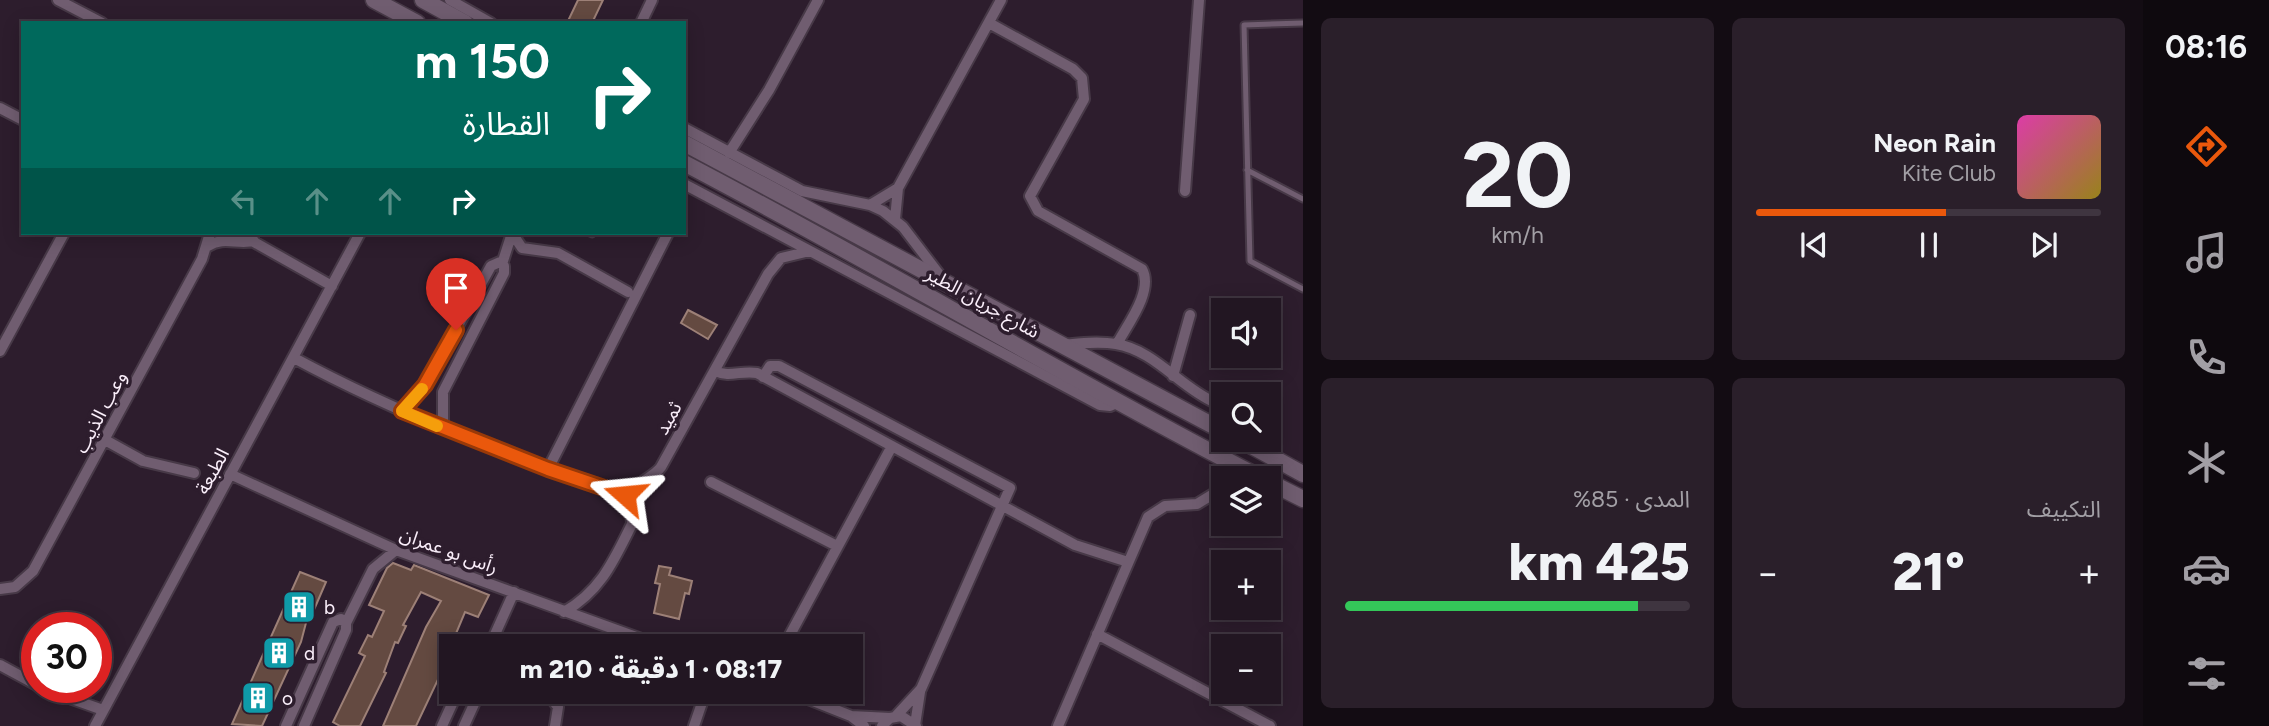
<!DOCTYPE html>
<html lang="ar">
<head>
<meta charset="utf-8">
<style>
  :root { --surface:#221622; --page:#2a1f2a; --text:#f1f3f6; --muted:#a29fa5; --line:#3f3540; --accent:#ea580c }
  body { margin:0; font-family:Figtree,"Noto Sans Arabic",sans-serif; background:var(--page); color:var(--text); direction:rtl; height:100vh; display:flex; flex-direction:column; font-size:26px; white-space:nowrap }
  * { box-sizing:border-box; margin:0 }
  p { font-size:23px; color:var(--muted) }
  .icon { flex:none; width:38px; height:38px; fill:none; stroke:currentColor; stroke-width:2; stroke-linecap:round; stroke-linejoin:round }
  .map { position:relative; flex:1; overflow:hidden; direction:ltr }
  .sheet { display:flex; flex-direction:column; gap:18px; padding:18px; background:#130c13; width:840px }
  .sheet>* { flex:none }
  .top-card { position:absolute; left:21px; top:21px; width:665px; height:214px; border-radius:0px; box-shadow:0 4px 18px #0003,0 0 0 2px var(--line); direction:rtl; background:#00695c; color:#fff; overflow:hidden }
  .tools { position:absolute; left:1211px; top:298px; display:grid; gap:14px }
  .tools a { display:grid; place-items:center; width:70px; height:70px; border-radius:0px; background:var(--surface); box-shadow:0 4px 18px #0003,0 0 0 2px var(--line); font-size:35px }
  .speed { position:absolute; left:21px; top:612px; display:flex; gap:14px; font-size:35px; font-weight:700; text-align:center }
  .speed>* { display:grid; place-content:center; width:91px; height:91px; border-radius:50%; background:var(--surface); box-shadow:0 4px 18px #0003,0 0 0 2px var(--line); line-height:1 }
  .speed .limit { border:10px solid #d22; background:#fff; color:#111 }
  .pin { position:absolute; display:grid; place-items:center; width:60px; height:60px; color:#fff; margin:-72px -30px; border-radius:50% 50% 50% 0; rotate:-45deg; box-shadow:0 0 7px #0007 }
  .pin .icon { rotate:45deg }
  .me { position:absolute; width:77px; margin:-38px; rotate:288deg; stroke-linejoin:round; filter:drop-shadow(0 0 5px #0008) }
  .turn { display:flex; align-items:center; gap:24px; height:147px; padding:0 21px; font-size:32px }
  .turn .icon { width:91px; height:91px; stroke-width:2.5 }
  .turn b { display:block; font-size:49px; line-height:60px }
  .lanes { display:flex; align-items:center; height:66px; padding:0 21px; background:#0003; justify-content:center; gap:35px; direction:ltr }
  .lanes .off { opacity:.35 }
  .big { font-size:52px; font-weight:800; line-height:1.1 }
  .sheet .widget { flex:1; display:flex; flex-direction:column; justify-content:center; gap:10px; min-width:0; padding:0 24px; border-radius:10px; background:var(--page) }
  .sheet .dial { align-items:center; gap:0 }
  .dial b { font-size:91px; line-height:1 }
  .song { display:flex; align-items:center; gap:21px }
  .cover { width:84px; height:84px; border-radius:10px; background:linear-gradient(135deg,hsl(320 70% 55%),hsl(50 70% 35%)) }
  .played { height:7px; border-radius:4px; background:linear-gradient(90deg,var(--accent) 55%,var(--line) 55%) }
  .keys { display:flex; justify-content:space-around; direction:ltr }
  .heat { display:flex; justify-content:space-between; align-items:center; font-size:38px; direction:ltr }
  .charge { height:10px; border-radius:5px; background:linear-gradient(90deg,#34c759 85%,var(--line) 0) }
  .sheet .tiles { flex:1; display:grid; gap:18px; grid-template-columns:repeat(2,1fr) }
  .trip { position:absolute; left:439px; top:634px; width:424px; height:70px; border-radius:0px; background:var(--surface); box-shadow:0 4px 18px #0003,0 0 0 2px var(--line); font-weight:800; line-height:70px; text-align:center; direction:rtl }
  main { display:flex; flex:1; min-height:0 }
  .tabs { display:flex; flex-direction:column; width:126px; justify-content:space-around; align-items:center; background:#0e090e; color:var(--muted) }
  .tabs .icon { width:49px; height:49px }
  .tabs .on { color:var(--accent) }
  .tabs b { font-size:32px; color:var(--text) }
  .map>svg:first-child { display:block }
  .building { fill:#644a41; stroke:#9d8077; stroke-width:2 }
  .lines { fill:none; stroke-linecap:round; stroke-linejoin:round }
  .lane-casing { stroke:#473947; stroke-width:9 }
  .street-casing { stroke:#473947; stroke-width:14 }
  .secondary-casing { stroke:#473947; stroke-width:19 }
  .lane { stroke:#705d70; stroke-width:5 }
  .street { stroke:#705d70; stroke-width:10 }
  .secondary { stroke:#705d70; stroke-width:16 }
  .route-casing { stroke:#983908; stroke-width:18 }
  .route { stroke:#ea580c; stroke-width:12 }
  .slow { stroke:#f59e0b; stroke-width:12 }
  .labels { text-anchor:middle; stroke-width:7; stroke-linejoin:round; paint-order:stroke }
  .street-label { font-size:19px; fill:#faeefa; stroke:#2d1d2d }
  .poi-label { font-size:19px; fill:#faeefa; stroke:#2d1d2d; text-anchor:start }
</style>
</head>
<body>
<main>
<nav class="tabs">
<b>08:16</b>
<svg class="icon on" aria-label="directions" viewBox="0 0 24 24"><path d="M12 3l9 9-9 9-9-9zM9 14v-3h6M13 9l2 2-2 2"/></svg>
<svg class="icon" aria-label="music" viewBox="0 0 24 24"><path d="M9 18V5l10-2v13"/><circle cx="6" cy="18" r="3"/><circle cx="16" cy="16" r="3"/></svg>
<svg class="icon" aria-label="phone" viewBox="0 0 24 24"><path d="M5 4h4l2 5-3 2q2 4 5 5l2-3 5 2v4C11 20 4 13 5 4z"/></svg>
<svg class="icon" aria-label="climate" viewBox="0 0 24 24"><path d="M12 3v18M4 7l16 10M4 17L20 7"/></svg>
<svg class="icon" aria-label="car" viewBox="0 0 24 24"><path d="M5 17H2v-5l4-1 3-4h7l3 4 3 1v5h-3M9 17h6M6 11h13"/><circle cx="7" cy="17" r="2"/><circle cx="17" cy="17" r="2"/></svg>
<svg class="icon" aria-label="filters" viewBox="0 0 24 24"><path d="M4 7h16M4 17h16"/><circle cx="9" cy="7" r="2"/><circle cx="15" cy="17" r="2"/></svg>
</nav>
<section class="sheet">
<div class="tiles">
<div class="widget">
<div class="song"><i class="cover"></i><div><b>Neon Rain</b><p>Kite Club</p></div></div>
<div class="played"></div>
<div class="keys"><svg class="icon" aria-label="previous" viewBox="0 0 24 24"><path d="M18 5L8 12l10 7zM5 5v14"/></svg><svg class="icon" aria-label="pause" viewBox="0 0 24 24"><path d="M8 5v14M16 5v14"/></svg><svg class="icon" aria-label="next" viewBox="0 0 24 24"><path d="M6 5l10 7-10 7zM19 5v14"/></svg></div>
</div>
<div class="widget dial"><b>20</b><p>km/h</p></div>
<div class="widget"><p>التكييف</p>
<div class="heat"><a>−</a><b class="big">21°</b><a>+</a></div>
</div>
<div class="widget"><p>المدى · 85%</p><b class="big">425 km</b><div class="charge"></div></div>
</div>
</section>
<div class="map">
<svg width="1303" height="726" viewBox="0 0 1303 726">
  <rect width="100%" height="100%" fill="#2d1d2d"/>
  <path class="building" d="M578,0H603L592,23H567Z
    M688,310L717,325L708,339L681,323Z
    M393,563L411,570L414,565L489,595L478,617L465,612L452,643V650L416,726H383L426,627L441,601L421,592L403,625L406,626L398,643L395,642L384,672L386,673L360,726H340L333,722L365,656L359,653L368,635L372,637L384,611L369,605L387,568Z
    M659,566L671,568L669,575L692,581L689,594L685,593L679,619L654,613L660,584L655,583Z
    M300,572L326,582L310,619H307L301,642L262,726L232,724Z"/>
  <g class="lines">
    <defs>
      <path id="lane" d="M1303,23L1244,25L1250,261L1303,289
        M1247,170L1303,199
        M590,233L592,234"/>
      <path id="street" d="M58,0L102,23
        M450,0L491,23
        M641,23L652,0
        M989,23L1073,69L1082,78L1084,99L1030,196L1038,211L1142,269C1154,291 1127,325 1117,344
        M0,108L23,120
        M684,128L802,191L870,205L883,211L903,227L942,278
        M729,153L769,90L818,0
        M684,184L1100,405L1110,406L1119,402
        M1185,191L1199,0
        M870,205L898,188
        M895,219L898,188L1001,0
        M238,233L332,286
        M512,233L522,248L558,253L628,292
        M208,246C224,236 237,245 254,241
        M502,264L512,233
        M1062,345C1080,343 1099,341 1116,344C1154,350 1180,387 1214,402
        M0,351L64,233
        M294,358C400,415 511,457 625,495
        M715,371C730,378 741,370 757,373L1075,545L1128,562
        M1173,376L1190,315
        M763,377L770,366H779L1010,488L921,689L896,716
        M402,411L425,385L491,266L500,262L504,266V273L443,392V428
        M105,440L143,461L194,473
        M548,469L668,233
        M230,474L396,550L661,646
        M711,482L837,546
        M0,589L15,587L33,571L202,259L210,233
        M564,612C601,591 614,560 632,524C633,513 626,511 624,502C622,490 654,478 661,467L768,274L781,258L810,251
        M346,623L373,569L396,550
        M1097,634L1270,726
        M492,646V641L514,592
        M784,646L892,446
        M0,665L37,685
        M41,688L103,710
        M546,691L558,707L555,726
        M788,691L851,716L864,726
        M851,716L890,718
        M915,725L920,692
        M95,726L360,233
        M286,726L333,622L341,619L346,623V630L304,726
        M442,726L458,691
        M464,726L480,691
        M694,726L706,691
        M882,726L890,718L901,716L916,726
        M1058,726L1148,517L1165,506L1197,504L1223,488"/>
      <path id="secondary" d="M374,0L417,23
        M423,0L465,23
        M684,143L1223,431
        M684,163C879,265 1067,378 1261,478
        M1239,439L1303,474
        M1269,482L1303,499"/>
    </defs>
    <use href="#lane" class="lane-casing"/>
    <use href="#street" class="street-casing"/>
    <use href="#secondary" class="secondary-casing"/>
    <use href="#lane" class="lane"/>
    <use href="#street" class="street"/>
    <use href="#secondary" class="secondary"/>
  </g>
  <g class="lines">
    <defs>
      <path id="route" d="M456,330L425,385L402,411L548,469L625,495"/>
    </defs>
    <use href="#route" class="route-casing"/>
    <use href="#route" class="route"/>
    <path class="slow" d="M422,389L402,411L437,426"/>
  </g>
  <defs>
    <symbol id="building-square" viewBox="-11 -11 22 22"><rect x="-9" y="-9" width="18" height="18" rx="4" fill="#0f9aa8" stroke="#2d1d2d"/><path d="M-4-6H4V6H1V3H-1V6H-4ZM-2.5-4.3h1.7v1.8h-1.7ZM.8-4.3h1.7v1.8H.8ZM-2.5-1h1.7V.8h-1.7ZM.8-1h1.7V.8H.8Z" fill="#fff"/></symbol>
  </defs>
  <g fill-rule="evenodd">
    <use href="#building-square" x="280" y="588" width="38" height="38"/>
    <use href="#building-square" x="260" y="634" width="38" height="38"/>
    <use href="#building-square" x="239" y="679" width="38" height="38"/>
  </g>
  <g class="labels">
    <g class="street-label">
      <text transform="translate(983 302) rotate(29)" y="7">شارع جريان الطير</text>
      <text transform="translate(100 412) rotate(-62)" y="7">وعب الذيب</text>
      <text transform="translate(668 418) rotate(-61)" y="7">ثميد</text>
      <text transform="translate(212 471) rotate(-62)" y="7">الطبعة</text>
      <text transform="translate(449 550) rotate(20)" y="7">رأس بو عمران</text>
    </g>
    <g class="poi-label">
      <text x="324" y="614">b</text>
      <text x="304" y="660">d</text>
      <text x="282" y="705">o</text>
    </g>
  </g>
</svg>
<div class="tools">
<a><svg class="icon" aria-label="sound" viewBox="0 0 24 24"><path d="M4 9h4l5-4v14l-5-4H4zM17 9q2 3 0 6"/></svg></a>
<a><svg class="icon" aria-label="search" viewBox="0 0 24 24"><circle cx="10" cy="10" r="6"/><path d="M15 15l6 6"/></svg></a>
<a><svg class="icon" aria-label="layers" viewBox="0 0 24 24"><path d="M12 4l9 5-9 5-9-5zM3 14l9 5 9-5"/></svg></a>
<a>+</a>
<a>−</a>
</div>
<div class="speed"><div class="limit">30</div></div>
<div class="pin" style="left:456px;top:330px;background:#d93025"><svg class="icon" aria-label="arrive" viewBox="0 0 24 24"><path d="M6 21V4h12l-3 4 3 4H6"/></svg></div>
<svg class="me" style="left:625px;top:495px" viewBox="-20 -20 40 40"><path d="M0-17L14 15 0 8-14 15z" fill="#ea580c" stroke="#fff" stroke-width="4"/></svg>
<div class="trip">08:17 · 1 دقيقة · 210 m</div>
<div class="top-card">
<div class="turn"><svg class="icon" aria-label="right" viewBox="0 0 24 24"><path d="M7 20v-9h11M14 6l5 5-5 5"/></svg><div><b>150 m</b>القطارة</div></div>
<div class="lanes"><svg class="icon off" aria-label="left" viewBox="0 0 24 24"><path d="M17 20v-9H6M10 6l-5 5 5 5"/></svg><svg class="icon off" aria-label="ahead" viewBox="0 0 24 24"><path d="M12 20V5M6 11l6-6 6 6"/></svg><svg class="icon off" aria-label="ahead" viewBox="0 0 24 24"><path d="M12 20V5M6 11l6-6 6 6"/></svg><svg class="icon" aria-label="right" viewBox="0 0 24 24"><path d="M7 20v-9h11M14 6l5 5-5 5"/></svg></div>
</div>
</div>
</main>
</body>
</html>
